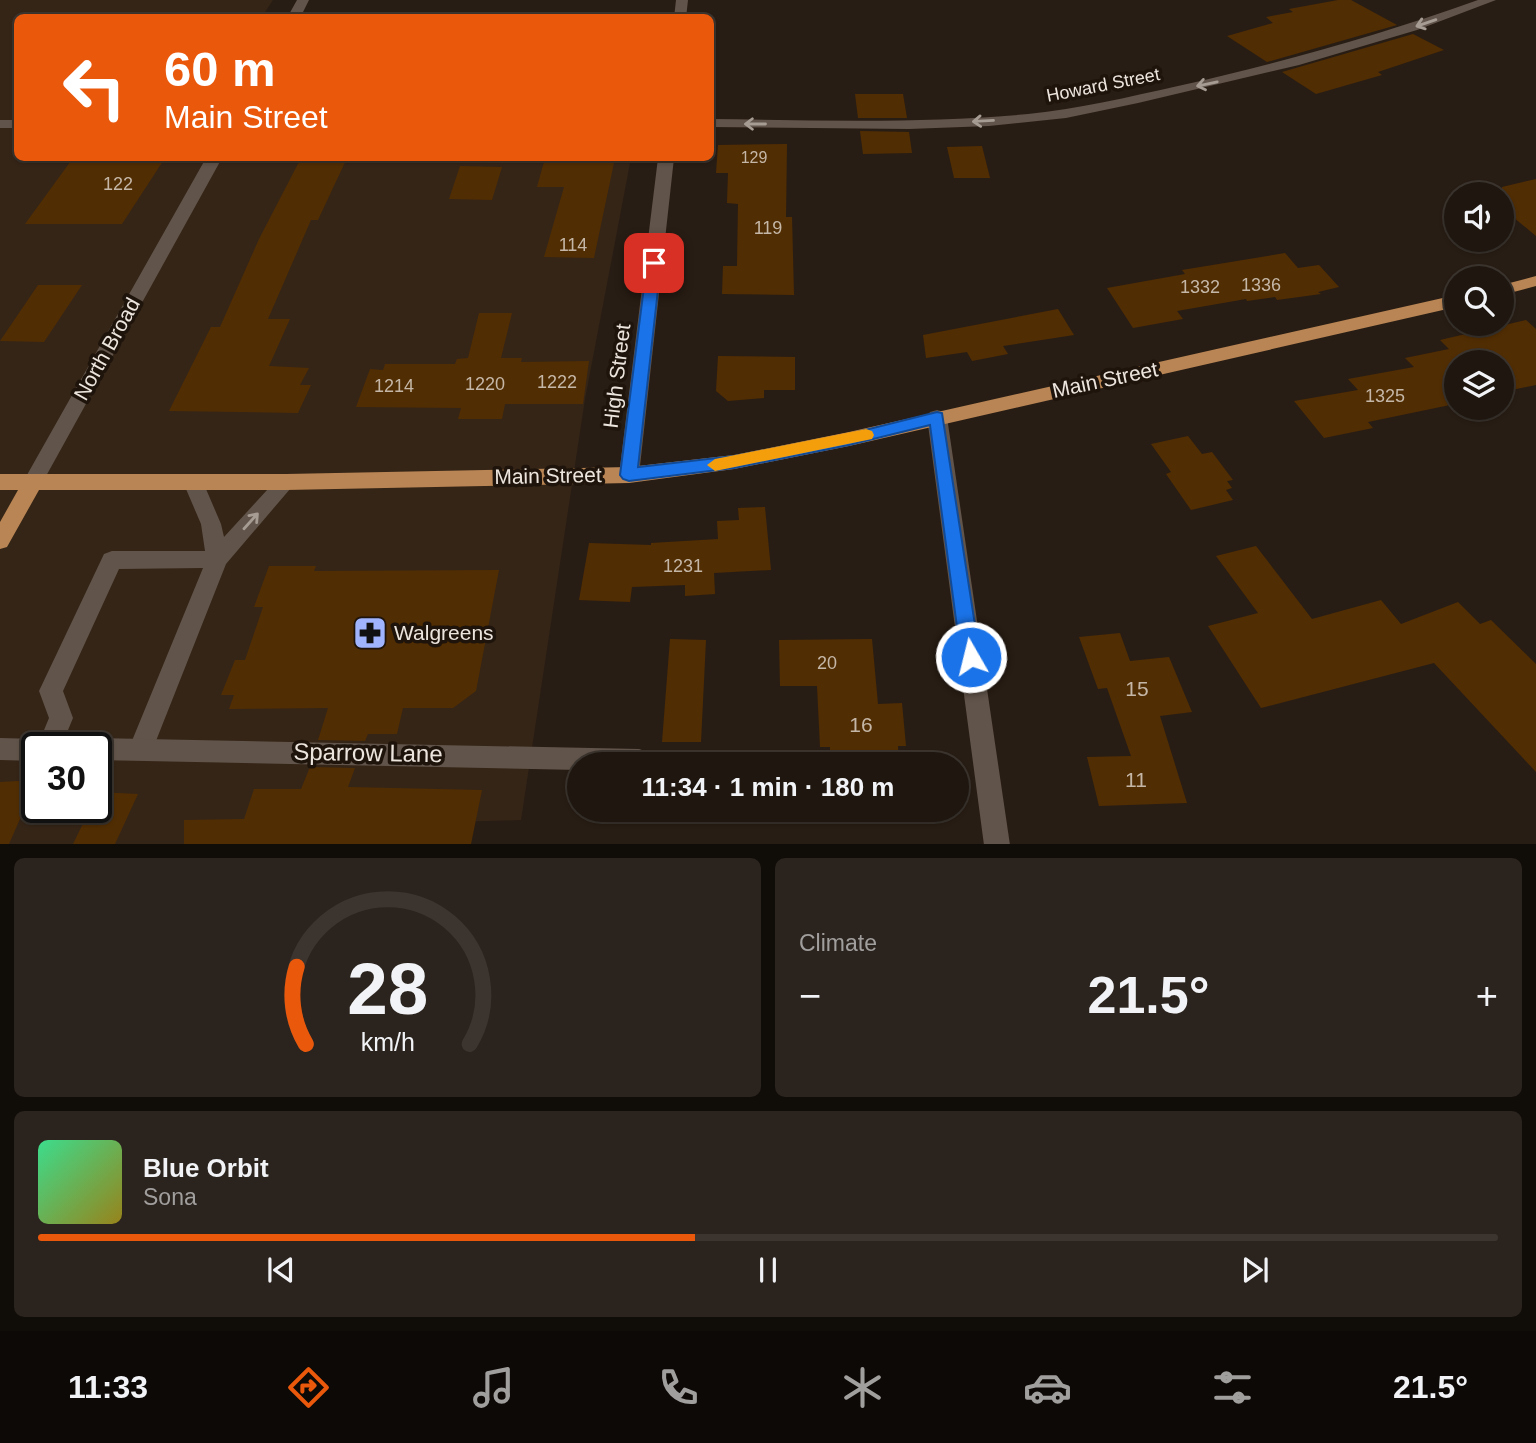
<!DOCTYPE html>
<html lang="en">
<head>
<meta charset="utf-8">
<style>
  :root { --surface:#1e160f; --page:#2b231d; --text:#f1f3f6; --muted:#a19f9e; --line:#3c352f; --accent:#ea580c }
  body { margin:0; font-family:Helvetica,sans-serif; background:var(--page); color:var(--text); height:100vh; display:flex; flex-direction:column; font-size:26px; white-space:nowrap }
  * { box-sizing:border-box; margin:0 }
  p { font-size:23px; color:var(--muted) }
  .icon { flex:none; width:38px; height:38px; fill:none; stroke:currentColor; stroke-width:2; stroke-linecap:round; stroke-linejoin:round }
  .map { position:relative; height:844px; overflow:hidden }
  .sheet { display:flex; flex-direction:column; gap:14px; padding:14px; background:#100c08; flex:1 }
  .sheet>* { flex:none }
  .guide { position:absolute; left:14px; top:14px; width:700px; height:147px; border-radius:10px; box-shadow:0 2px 5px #0004,0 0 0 2px var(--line); background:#ea580c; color:#fff; overflow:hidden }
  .tools { position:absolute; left:1444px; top:182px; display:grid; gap:14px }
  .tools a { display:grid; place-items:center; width:70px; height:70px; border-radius:50%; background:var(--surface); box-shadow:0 2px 5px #0004,0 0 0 2px var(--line); font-size:35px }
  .speed { position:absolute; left:21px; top:732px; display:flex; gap:14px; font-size:35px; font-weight:700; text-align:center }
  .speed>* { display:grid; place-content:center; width:91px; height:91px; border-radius:50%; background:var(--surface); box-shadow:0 2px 5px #0004,0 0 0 2px var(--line); line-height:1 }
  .speed .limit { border:4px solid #111; border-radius:10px; background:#fff; color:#111 }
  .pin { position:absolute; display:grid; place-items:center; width:60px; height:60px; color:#fff; margin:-30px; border-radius:14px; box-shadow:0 4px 10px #0006 }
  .me { position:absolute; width:77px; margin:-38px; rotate:352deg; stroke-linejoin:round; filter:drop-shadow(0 0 5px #0008) }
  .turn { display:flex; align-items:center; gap:24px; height:147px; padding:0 35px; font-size:32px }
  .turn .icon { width:91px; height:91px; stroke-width:2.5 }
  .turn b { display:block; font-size:49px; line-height:60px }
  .big { font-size:52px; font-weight:700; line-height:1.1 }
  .sheet .card { flex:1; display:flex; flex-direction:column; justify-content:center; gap:10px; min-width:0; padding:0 24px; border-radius:10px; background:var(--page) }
  .sheet .dial { align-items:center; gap:0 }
  .dial svg { height:182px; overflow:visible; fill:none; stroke:var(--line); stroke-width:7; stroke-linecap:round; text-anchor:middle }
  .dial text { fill:var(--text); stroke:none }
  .song { display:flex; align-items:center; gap:21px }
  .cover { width:84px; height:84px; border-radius:10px; background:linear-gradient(135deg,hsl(150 70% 55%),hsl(50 70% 35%)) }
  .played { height:7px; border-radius:4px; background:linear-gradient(90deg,var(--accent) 45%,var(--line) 45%) }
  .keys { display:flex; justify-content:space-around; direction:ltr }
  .heat { display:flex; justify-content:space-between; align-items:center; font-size:38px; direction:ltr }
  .sheet .tiles { flex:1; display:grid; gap:14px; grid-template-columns:1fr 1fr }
  .card:last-child { grid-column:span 2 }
  .trip { position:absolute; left:567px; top:752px; width:402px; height:70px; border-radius:35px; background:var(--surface); box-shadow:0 2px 5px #0004,0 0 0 2px var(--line); font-weight:700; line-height:70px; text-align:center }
  .menu { display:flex; height:112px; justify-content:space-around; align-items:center; background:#0c0906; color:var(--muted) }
  .menu .icon { width:49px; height:49px }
  .menu .selected { color:var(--accent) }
  .menu b { font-size:32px; color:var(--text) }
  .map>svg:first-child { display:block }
  .built { fill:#352517; fill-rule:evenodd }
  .building { fill:#512d03 }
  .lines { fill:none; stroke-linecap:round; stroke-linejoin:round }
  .service { fill:#61544a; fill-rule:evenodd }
  .minor { fill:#61544a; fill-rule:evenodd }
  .primary { fill:#b98554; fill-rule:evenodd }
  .oneway { stroke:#a69c94 }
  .route { fill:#1a73e8; stroke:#114b97; stroke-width:2 }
  .slow { fill:#f59e0b }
  .labels { text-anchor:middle; stroke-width:7; stroke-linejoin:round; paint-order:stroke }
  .far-number-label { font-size:16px; fill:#c5b7a7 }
  .far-street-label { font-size:18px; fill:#ece5de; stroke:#1e140b }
  .number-label { font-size:18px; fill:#c5b7a7 }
  .street-label { font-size:21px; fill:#ece5de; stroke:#1e140b }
  .poi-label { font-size:21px; fill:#ece5de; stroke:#1e140b; text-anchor:start }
  .near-number-label { font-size:21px; fill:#c5b7a7 }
  .near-street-label { font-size:24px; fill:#ece5de; stroke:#1e140b }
</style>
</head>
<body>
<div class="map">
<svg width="1536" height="845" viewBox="0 0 1536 845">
  <rect width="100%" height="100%" fill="#281d14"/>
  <path class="built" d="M0,0H273L262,17L18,18V158H631L585,399L521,820L261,828L256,845L0,844ZM37,747H96V807H37Z"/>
  <path class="building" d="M1338,0H1351L1397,25L1267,62L1227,36L1273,23L1266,17L1293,12L1289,9Z
    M1413,34L1444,50L1378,72L1382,75L1316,94L1282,72Z
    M855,94H903L907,118H858Z
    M860,131L909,132L912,153L863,154Z
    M787,144L786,217H792L794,295L722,294L723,266H737L738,204L727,203L728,173H716L718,145Z
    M982,146L990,178H954L947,147Z
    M73,158H165L122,224H25Z
    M301,158H347L318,220H311L268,319H290L269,366L309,368L300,385H311L298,413L169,411L211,327H220L259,239Z
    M545,158H615L594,258L544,257L564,187H537Z
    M460,166L502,167L492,200L449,199Z
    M1536,179V236L1502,208V187Z
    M1285,253L1298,268L1319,265L1339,287L1318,292L1321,294L1277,300L1275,297L1247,301L1246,299L1177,311L1183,319L1133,328L1107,288L1185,274L1182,270Z
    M38,285H82L44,342L0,341Z
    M1058,309L1074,335L1003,346L1008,354L972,361L967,352L926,358L923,335Z
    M479,313H512L501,358H522L521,362L589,361L583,404H505L502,419H458L461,408L356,407L370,369L383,370L385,364H455L457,359L468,358Z
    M1526,320L1536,329V385L1502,392V362H1456V408L1497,409L1462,417L1450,405L1368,422L1373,428L1324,438L1294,401L1358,390L1348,379L1414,367L1405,358L1449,349L1440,340Z
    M718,356L795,357V390H764V398L728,401L716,391Z
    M1188,436L1202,454L1212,452L1233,480L1227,481L1232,488L1226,490L1233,500L1191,510L1166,474L1171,472L1151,444Z
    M765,507L771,570L714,573L715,594L685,596V585L632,587L630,602L579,600L589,543L651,545V543L718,539L717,521L739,520L738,508Z
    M1256,546L1312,619L1381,600L1401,624L1458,602L1480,624L1491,620L1536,664V772L1434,663L1261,708L1208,626L1258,613L1216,556Z
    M269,566H316L314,571L499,570L476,691L453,708H403L397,734H368L365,741L318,740L328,708L229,709L234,695H221L235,660H245L263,607H254Z
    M1120,633L1130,661L1169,657L1192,712L1160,716L1187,803L1099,806L1087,757L1131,756L1107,688L1098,689L1079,637Z
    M670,639L706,640L701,742H662Z
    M872,639L878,704L902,703L906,746H898L899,765H830V747H820L817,686H780L779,640Z
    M310,767L355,768L348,787L482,790L471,844H184V820L244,819L254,789H301Z
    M37,780L9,844H0V782Z
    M97,792L138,794L115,844H73L91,807H96Z"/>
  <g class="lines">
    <path class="service" d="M193,474L200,477L203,482L221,524L224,537L279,477L286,474L293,477L296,482L226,564L150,756L141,759L132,756L129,748L203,568L119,569L63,691L73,718L61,747H37L49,718L39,691L104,554L112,551H205L201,524L183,482L186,477Z"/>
    <path class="minor" d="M297,0H309L300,18H287Z
      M676,0H688L686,18H674Z
      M1478,0H1496L1417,30L1299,65L1138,103L1066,118L989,126L909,129L710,127V119C816,120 922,124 1028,114C1079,109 1128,97 1178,86C1280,63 1380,35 1478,0Z
      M0,120H18V128H0Z
      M206,158H222L40,487L33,490L26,487L23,482Z
      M658,158H674L639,475L636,480L629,483L622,480L619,475Z
      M937,410L944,412L947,417L1010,845H984L927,417L930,412Z
      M0,738L37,739L46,742L48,747H37V761L0,760Z
      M96,738L639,749L648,752L651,760L649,765H579V770L96,760V747H85L87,741Z"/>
    <path class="primary" d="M1536,276V286L1502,295V285Z
      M1456,295V307L849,446L734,469L629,483L286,490H39L7,547L0,549V522L18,490H0V474H286L629,467L734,455L849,432Z"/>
  </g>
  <defs><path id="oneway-shaft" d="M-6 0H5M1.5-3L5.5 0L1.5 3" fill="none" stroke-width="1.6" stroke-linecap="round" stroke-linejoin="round" transform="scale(1.75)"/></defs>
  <g class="oneway">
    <use href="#oneway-shaft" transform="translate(1426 23) rotate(161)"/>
    <use href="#oneway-shaft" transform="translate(1207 84) rotate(168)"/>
    <use href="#oneway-shaft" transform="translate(983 121) rotate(177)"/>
    <use href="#oneway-shaft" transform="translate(755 124) rotate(-180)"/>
    <use href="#oneway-shaft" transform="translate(251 521) rotate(-48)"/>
  </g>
  <path class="route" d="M654,259L661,263L638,467L734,456L849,434L937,412L942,413L980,657L977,663L971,666L964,663L961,657L930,425L849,445L734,468L629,481L623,479L620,475L647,263Z"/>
  <path class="slow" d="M866,429L872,431L874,435L872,439L715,471L707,465L715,459Z"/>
  <defs>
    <symbol id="pharmacy-square" viewBox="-11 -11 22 22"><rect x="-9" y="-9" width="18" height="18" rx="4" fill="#a0b3fd" stroke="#1e140b"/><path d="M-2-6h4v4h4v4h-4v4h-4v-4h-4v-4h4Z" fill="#111"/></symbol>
  </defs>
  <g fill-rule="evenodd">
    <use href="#pharmacy-square" x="351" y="614" width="38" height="38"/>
  </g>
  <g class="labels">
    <g class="far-number-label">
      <text x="754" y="163">129</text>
    </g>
    <g class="far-street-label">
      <text transform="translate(1103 85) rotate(-11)" y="6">Howard Street</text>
    </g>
    <g class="number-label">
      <text x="118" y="190">122</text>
      <text x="768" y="234">119</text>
      <text x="573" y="251">114</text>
      <text x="1261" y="291">1336</text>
      <text x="1200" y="293">1332</text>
      <text x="557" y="388">1222</text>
      <text x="485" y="390">1220</text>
      <text x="394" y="392">1214</text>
      <text x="1385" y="402">1325</text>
      <text x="683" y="572">1231</text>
      <text x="827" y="669">20</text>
    </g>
    <g class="street-label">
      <text transform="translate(107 349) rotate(-61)" y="7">North Broad</text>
      <text transform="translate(617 376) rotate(-83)" y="7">High Street</text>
      <text transform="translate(1105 380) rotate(-12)" y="7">Main Street</text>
      <text transform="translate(548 476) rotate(-1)" y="7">Main Street</text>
    </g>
    <g class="poi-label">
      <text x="394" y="640">Walgreens</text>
    </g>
    <g class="near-number-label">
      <text x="1137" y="696">15</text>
      <text x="861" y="732">16</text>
      <text x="1136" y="787">11</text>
    </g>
    <g class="near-street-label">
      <text transform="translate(368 753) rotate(1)" y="8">Sparrow Lane</text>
    </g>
  </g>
</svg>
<div class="tools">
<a><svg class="icon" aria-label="sound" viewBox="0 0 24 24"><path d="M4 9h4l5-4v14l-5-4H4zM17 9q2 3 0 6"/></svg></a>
<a><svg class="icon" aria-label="search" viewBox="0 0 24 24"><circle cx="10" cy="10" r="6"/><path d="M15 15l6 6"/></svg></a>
<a><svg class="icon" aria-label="layers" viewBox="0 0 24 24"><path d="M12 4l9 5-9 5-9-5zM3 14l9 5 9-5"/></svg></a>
</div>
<div class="speed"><div class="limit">30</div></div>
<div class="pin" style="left:654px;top:263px;background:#d93025"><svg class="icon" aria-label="arrive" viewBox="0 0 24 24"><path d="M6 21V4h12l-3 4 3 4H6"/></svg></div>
<svg class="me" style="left:971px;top:657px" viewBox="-20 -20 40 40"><circle r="17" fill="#1a73e8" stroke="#fff" stroke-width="3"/><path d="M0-11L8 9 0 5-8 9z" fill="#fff"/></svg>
<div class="trip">11:34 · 1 min · 180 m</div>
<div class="guide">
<div class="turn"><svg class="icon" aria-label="left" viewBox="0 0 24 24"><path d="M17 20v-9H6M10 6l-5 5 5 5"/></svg><div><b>60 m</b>Main Street</div></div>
</div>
</div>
<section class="sheet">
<div class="tiles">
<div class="card dial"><svg viewBox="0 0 100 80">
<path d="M14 69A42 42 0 1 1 86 69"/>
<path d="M14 69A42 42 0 0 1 10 35" stroke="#ea580c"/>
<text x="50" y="56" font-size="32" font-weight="700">28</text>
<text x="50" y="72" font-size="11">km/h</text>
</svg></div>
<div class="card"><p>Climate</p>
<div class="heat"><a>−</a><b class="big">21.5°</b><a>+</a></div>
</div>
<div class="card">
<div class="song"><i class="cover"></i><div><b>Blue Orbit</b><p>Sona</p></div></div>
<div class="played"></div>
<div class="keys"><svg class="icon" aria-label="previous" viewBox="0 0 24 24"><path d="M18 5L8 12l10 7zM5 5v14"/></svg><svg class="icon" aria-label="pause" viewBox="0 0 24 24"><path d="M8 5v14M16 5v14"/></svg><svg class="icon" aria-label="next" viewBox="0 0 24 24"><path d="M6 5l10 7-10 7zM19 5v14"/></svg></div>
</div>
</div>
</section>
<nav class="menu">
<b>11:33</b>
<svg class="icon selected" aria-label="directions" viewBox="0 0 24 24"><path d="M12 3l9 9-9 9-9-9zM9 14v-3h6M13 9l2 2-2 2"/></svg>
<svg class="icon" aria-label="music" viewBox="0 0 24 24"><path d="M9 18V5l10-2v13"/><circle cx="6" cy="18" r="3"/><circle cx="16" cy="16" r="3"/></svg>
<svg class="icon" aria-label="phone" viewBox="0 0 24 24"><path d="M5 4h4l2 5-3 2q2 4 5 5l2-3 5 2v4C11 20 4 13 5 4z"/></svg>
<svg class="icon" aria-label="climate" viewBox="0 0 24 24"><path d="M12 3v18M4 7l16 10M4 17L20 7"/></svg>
<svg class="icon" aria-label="car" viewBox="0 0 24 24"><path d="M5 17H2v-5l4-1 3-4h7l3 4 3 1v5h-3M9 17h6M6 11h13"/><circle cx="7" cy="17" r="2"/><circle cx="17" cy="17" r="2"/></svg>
<svg class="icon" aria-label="filters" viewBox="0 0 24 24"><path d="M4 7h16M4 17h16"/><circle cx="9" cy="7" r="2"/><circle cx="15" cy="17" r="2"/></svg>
<b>21.5°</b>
</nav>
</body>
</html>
